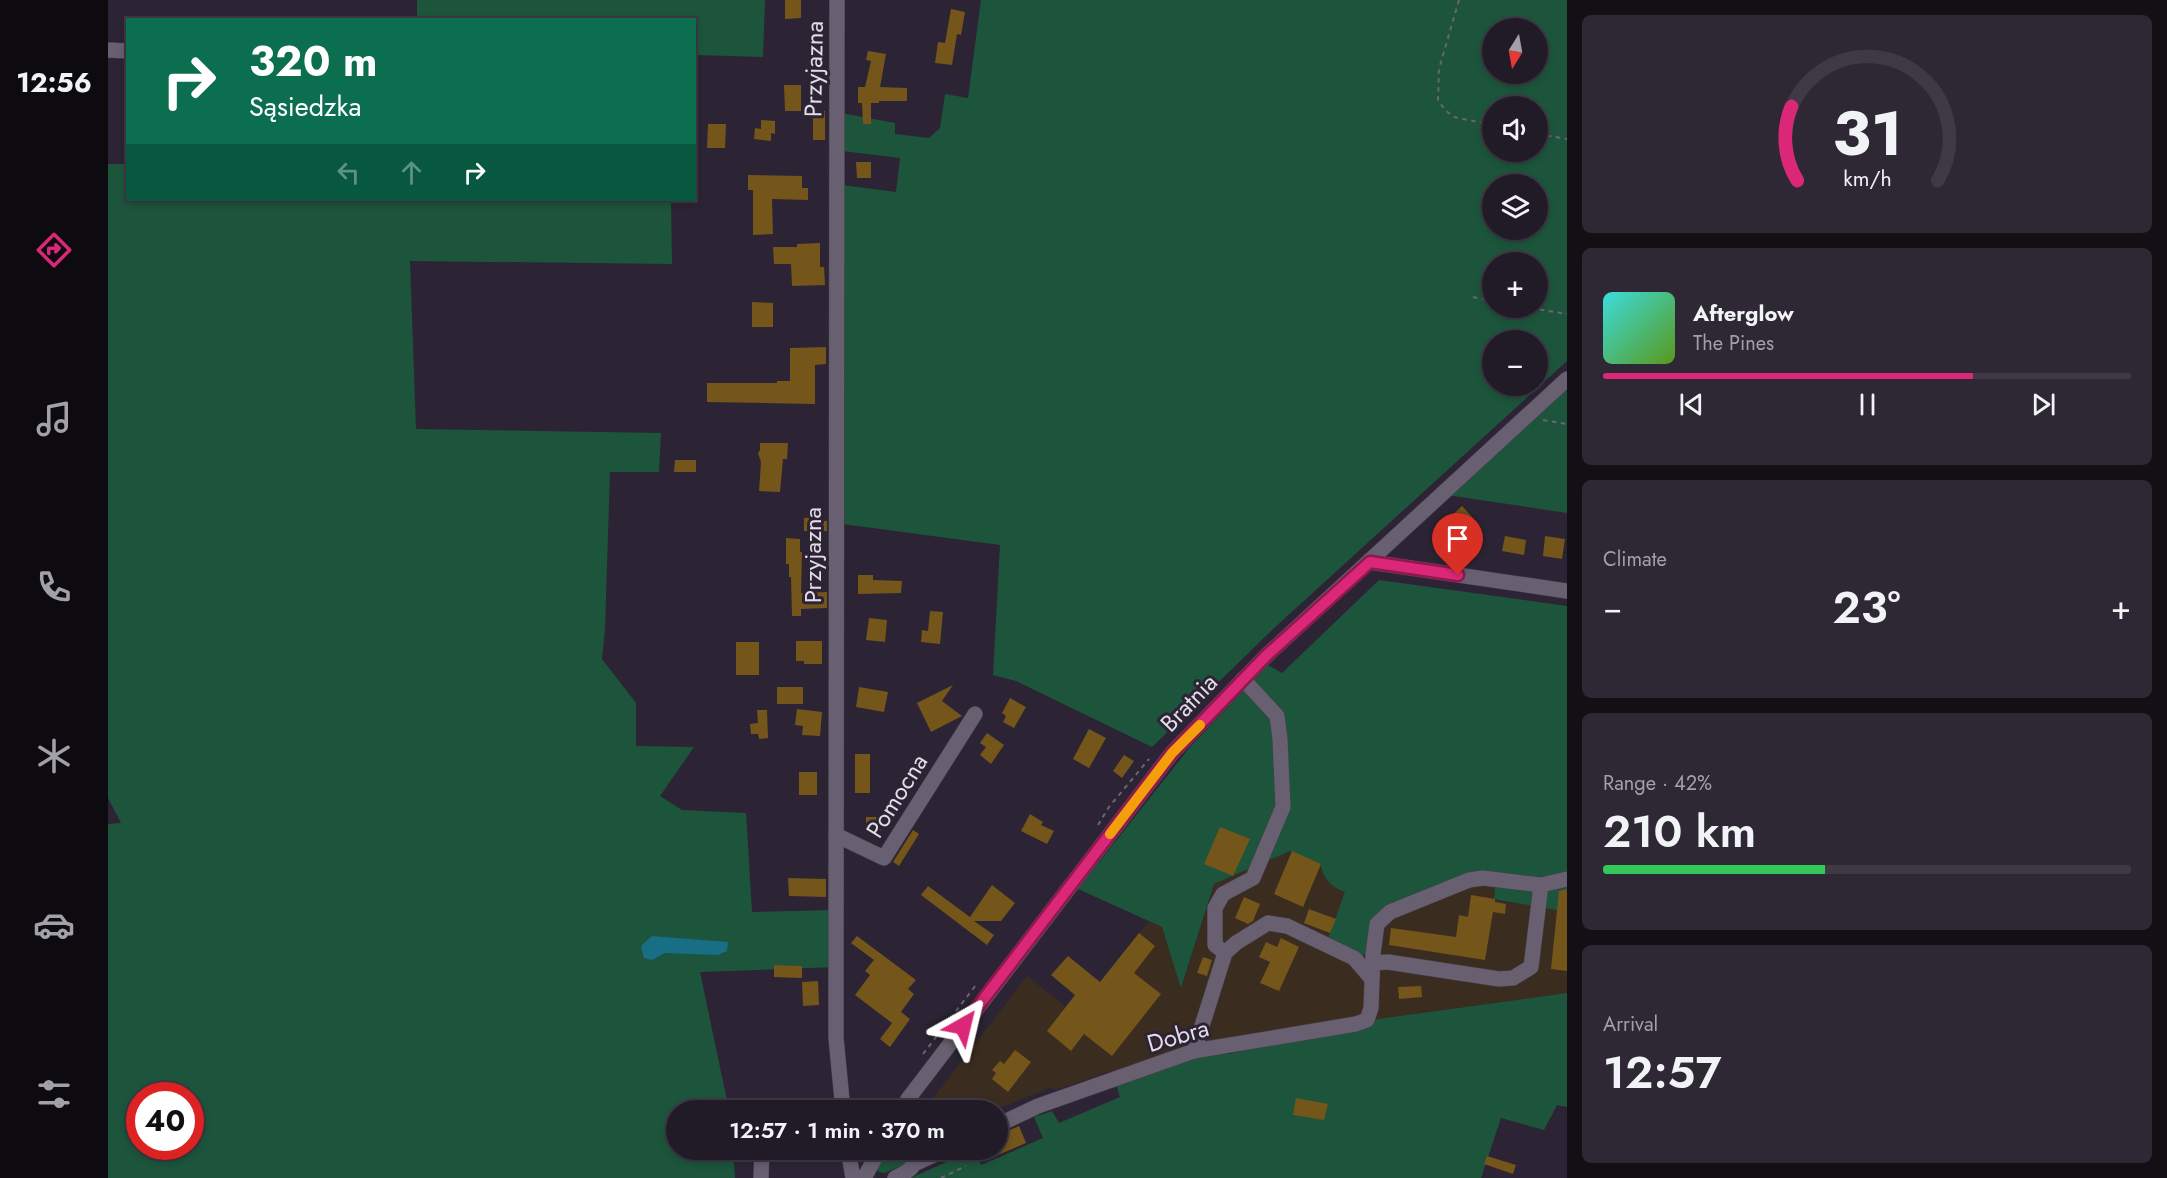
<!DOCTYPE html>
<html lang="en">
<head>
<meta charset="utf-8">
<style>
  :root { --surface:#211b27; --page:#2d2833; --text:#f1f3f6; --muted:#a2a1a7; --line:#3e3944; --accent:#db2777 }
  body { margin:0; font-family:Jost,sans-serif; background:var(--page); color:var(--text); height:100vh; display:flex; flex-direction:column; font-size:22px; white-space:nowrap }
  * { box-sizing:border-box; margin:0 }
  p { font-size:20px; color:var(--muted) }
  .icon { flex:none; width:33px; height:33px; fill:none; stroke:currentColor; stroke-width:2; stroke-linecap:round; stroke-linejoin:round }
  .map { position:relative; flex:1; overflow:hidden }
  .sheet { display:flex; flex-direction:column; gap:15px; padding:15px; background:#120f15; width:600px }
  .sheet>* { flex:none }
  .banner { position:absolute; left:18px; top:18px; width:570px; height:183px; border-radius:0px; box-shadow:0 3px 9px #0003,0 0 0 2px var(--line); background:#0b6e4f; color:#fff; overflow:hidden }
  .needle { width:39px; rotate:191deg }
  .fabs { position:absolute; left:1374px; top:18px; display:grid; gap:12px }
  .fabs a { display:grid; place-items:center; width:66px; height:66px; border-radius:50%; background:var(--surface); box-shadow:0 3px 9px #0003,0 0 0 2px var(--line); font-size:30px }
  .speed { position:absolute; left:18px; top:1082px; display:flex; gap:12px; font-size:30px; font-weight:700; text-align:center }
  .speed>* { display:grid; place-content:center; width:78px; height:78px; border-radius:50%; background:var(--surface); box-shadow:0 3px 9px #0003,0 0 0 2px var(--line); line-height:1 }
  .speed .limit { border:9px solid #d22; background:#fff; color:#111 }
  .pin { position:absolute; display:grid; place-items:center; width:51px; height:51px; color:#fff; margin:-62px -26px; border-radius:50% 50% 50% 0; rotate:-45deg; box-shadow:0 0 6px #0007 }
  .pin .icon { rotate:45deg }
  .me { position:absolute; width:66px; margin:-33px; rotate:37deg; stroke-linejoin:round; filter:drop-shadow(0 0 4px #0008) }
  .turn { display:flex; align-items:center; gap:21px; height:126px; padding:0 24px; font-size:27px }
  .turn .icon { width:78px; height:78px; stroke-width:2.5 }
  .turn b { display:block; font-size:42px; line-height:51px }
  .lanes { display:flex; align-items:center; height:57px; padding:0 24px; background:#0003; justify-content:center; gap:30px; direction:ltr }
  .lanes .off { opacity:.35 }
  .big { font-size:45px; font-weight:600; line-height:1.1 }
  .sheet .card { flex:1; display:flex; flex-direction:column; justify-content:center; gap:9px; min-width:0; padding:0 21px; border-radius:9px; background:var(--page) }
  .sheet .dial { align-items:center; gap:0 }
  .dial svg { height:156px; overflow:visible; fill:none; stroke:var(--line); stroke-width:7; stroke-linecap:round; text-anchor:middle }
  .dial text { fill:var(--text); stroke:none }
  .song { display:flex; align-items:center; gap:18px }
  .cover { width:72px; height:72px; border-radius:9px; background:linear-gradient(135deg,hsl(180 70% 55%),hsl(90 70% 35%)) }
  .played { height:6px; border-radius:3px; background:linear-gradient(90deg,var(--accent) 70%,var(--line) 70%) }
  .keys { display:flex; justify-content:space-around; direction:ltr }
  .heat { display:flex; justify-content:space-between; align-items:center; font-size:33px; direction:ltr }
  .charge { height:9px; border-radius:4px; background:linear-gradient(90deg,#34c759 42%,var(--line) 0) }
  .trip { position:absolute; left:558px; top:1100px; width:342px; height:60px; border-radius:30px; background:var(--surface); box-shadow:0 3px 9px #0003,0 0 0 2px var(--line); font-weight:600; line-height:60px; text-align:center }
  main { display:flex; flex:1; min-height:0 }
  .tabs { display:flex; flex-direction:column; width:108px; justify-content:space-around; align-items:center; background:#0d0b10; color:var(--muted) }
  .tabs .icon { width:42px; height:42px }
  .tabs .selected { color:var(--accent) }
  .tabs b { font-size:27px; color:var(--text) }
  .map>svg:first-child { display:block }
  .industrial { fill:#3b2c20 }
  .green { fill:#1c553c; fill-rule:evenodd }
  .water { fill:#176e85 }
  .building { fill:#74551a }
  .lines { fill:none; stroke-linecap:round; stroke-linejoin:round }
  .minor-casing { stroke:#453f4c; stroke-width:16 }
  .path { stroke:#6b6472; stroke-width:2; stroke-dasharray:4.5 4.5; stroke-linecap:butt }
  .minor { stroke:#685f71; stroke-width:15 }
  .route-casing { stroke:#8e194d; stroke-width:15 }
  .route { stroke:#db2777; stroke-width:10 }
  .slow { stroke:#f59e0b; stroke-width:10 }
  .labels { text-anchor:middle; stroke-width:6; stroke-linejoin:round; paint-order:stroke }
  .street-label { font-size:24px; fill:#e2dde7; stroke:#2c2434 }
</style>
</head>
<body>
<main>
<nav class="tabs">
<b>12:56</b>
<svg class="icon selected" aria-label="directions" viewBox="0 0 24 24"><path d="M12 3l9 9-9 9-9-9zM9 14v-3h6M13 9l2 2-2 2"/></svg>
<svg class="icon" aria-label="music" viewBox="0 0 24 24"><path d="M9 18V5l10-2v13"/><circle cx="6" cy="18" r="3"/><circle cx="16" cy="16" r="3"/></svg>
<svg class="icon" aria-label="phone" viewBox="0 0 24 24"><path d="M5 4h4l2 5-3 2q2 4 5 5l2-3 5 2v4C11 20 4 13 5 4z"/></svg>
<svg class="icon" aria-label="climate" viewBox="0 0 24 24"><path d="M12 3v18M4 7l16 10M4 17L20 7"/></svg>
<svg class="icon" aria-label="car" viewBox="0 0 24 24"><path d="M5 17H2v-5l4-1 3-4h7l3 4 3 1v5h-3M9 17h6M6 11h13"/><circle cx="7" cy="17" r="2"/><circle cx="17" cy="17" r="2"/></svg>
<svg class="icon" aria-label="filters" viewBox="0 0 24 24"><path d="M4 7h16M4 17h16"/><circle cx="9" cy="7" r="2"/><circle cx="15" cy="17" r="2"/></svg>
</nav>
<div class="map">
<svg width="1459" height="1178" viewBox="0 0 1459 1178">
  <rect width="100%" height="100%" fill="#2c2434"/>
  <path class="industrial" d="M1182,851L1213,864L1238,892L1218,944L1271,931L1290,913L1328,895L1381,884L1387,885L1386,899L1459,912V993L1255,1021L1121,1054L1097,1053L1008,1084L1003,1071L948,1090L942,1088L887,1110H816L919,976L958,1007L970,1011L1041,921L1054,927L1074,987L1106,884Z"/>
  <path class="green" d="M309,0H657L655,57L587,55L586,20L309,19Z
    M873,0H1459V361L1164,630L1044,747L908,681L885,675L892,545L727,523V184L788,192L792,158L726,150L727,112L787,123V134L821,138L832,128L837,94L860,98ZM1384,28H1430V74H1384ZM1384,106H1430V152H1384ZM1384,184H1430V230H1384ZM1384,262H1430V308H1384ZM1384,340H1430V386H1384Z
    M0,164H19L20,200H563L564,264L302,261L308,429L553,433L551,472H502L497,629L494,659L528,703V746L586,747L552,796L574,810L638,813L644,912L728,910V967L592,972L621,1110H568V1149H625L627,1178H0V824L13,823L0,798ZM32,1095H82V1146H32Z
    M1459,387V513L1339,495Z
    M1271,580L1459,606V912L1386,899L1387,886L1381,884C1343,892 1295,898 1270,932C1263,942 1257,954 1250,965L1218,944L1237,892C1223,887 1216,879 1212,864L1182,851L1106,884L1073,988L1054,927L970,889L1082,747L1160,665L1174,673Z
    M1459,993V1107L1449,1105L1436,1130L1393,1118L1373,1178H803L865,1150L873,1165L935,1138L926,1117L944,1111L951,1123L1012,1097L1008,1084L1097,1053L1121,1054L1255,1021Z
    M780,1149H797L799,1158L796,1165L776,1173L771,1172L769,1169Z"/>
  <path class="water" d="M544,936L620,942L619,951L610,955L557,953L544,960L536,958L533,946Z"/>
  <path class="building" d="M677,0H693V18L677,19Z
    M843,9L857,12L853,35L849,34L844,65L827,63L830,42L837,43Z
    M760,51L778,54L772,87L799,88V101H771V103H763V124H755L754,103H750V87H757L763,61L758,60Z
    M676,85H693V111H677Z
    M705,111H717V140H705Z
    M653,120L667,121V134L663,133V141L646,139L647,128L653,129Z
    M600,124H618L617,148H599Z
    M748,162H763V178H749Z
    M640,175L694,176V188H700V200L664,199L665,234L645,235V190H640Z
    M712,243V267H716L717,285L684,286L683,264H666L665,247H689V244Z
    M644,302L665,303V327H644Z
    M718,347V364L707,365V404L599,402V383H669V381H682V348Z
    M652,443H680L679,459H675L672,492L651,491L653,462L650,453L652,450Z
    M567,460H588V472H566Z
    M1354,506L1366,519L1348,537L1362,553L1350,565L1340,554L1344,550L1326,532Z
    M708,517V521H719V531H696V518Z
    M1397,536L1418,540L1416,555L1394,551Z
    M1437,536L1457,539L1454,559L1435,556Z
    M678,538L692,539V552H694L693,593L719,592V608L693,609V616H684L683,577H681V564H678Z
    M750,575H765V580L794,581L793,593L750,594Z
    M822,611L835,612L832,644L813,642L814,630L820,631Z
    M761,618L779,620L777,642L758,640Z
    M688,641H714V664H696V661H688Z
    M628,642H651V675H628Z
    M845,685L834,701L854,716L823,732L809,703Z
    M669,687H695V704H669Z
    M751,687L780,692L776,712L748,707Z
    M902,698L918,707L906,728L895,722L898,716L894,713Z
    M689,709L714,712L712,736L694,735L695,726L687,725Z
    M649,710H659L660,738L651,739L650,734H643L642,724L650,723Z
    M981,729L998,738L981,768L965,759Z
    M879,733L896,745L883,764L872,755L878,747L872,743Z
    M747,754H762V793H747Z
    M1016,755L1026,761L1014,778L1005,771Z
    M691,772H709V795H691Z
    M922,814L935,822L933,825L946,831L939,844L913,831Z
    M758,817H774L773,831H758Z
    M1112,827L1142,839L1125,876L1096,864Z
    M805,830L811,834L791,866L785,862Z
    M1184,851L1213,864L1195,907L1166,894Z
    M680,878L718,879V897L681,896Z
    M884,885L907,903L893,921H866L886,935L879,945L813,895L820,886L862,917Z
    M1459,889V971L1443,969L1451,891Z
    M1363,895L1387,899V902L1398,904L1397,914L1385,912L1377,960L1281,945L1283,928L1348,937L1351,915L1360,917Z
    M1136,897L1152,904L1145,921L1140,924L1127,918Z
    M1201,909L1228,919L1222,933L1196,923Z
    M1031,933L1047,946L1026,973L1053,994L1004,1056L976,1034L963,1051L939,1031L967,995L943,975L960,956L992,982Z
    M749,936L808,980L800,989L806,994L793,1012L802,1019L782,1047L772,1039L784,1023L747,995L762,975L757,971L766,960L743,943Z
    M1173,938L1191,947L1171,991L1152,983L1162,962L1151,957L1158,942L1169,947Z
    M1095,957L1104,960L1099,976L1089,973Z
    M666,965L694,966V978L666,977Z
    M710,981L711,1005L695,1006L694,982Z
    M1313,986L1314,997L1291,999L1290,987Z
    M907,1050L923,1062L900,1092L884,1079L888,1073L884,1070L892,1061L896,1064Z
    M680,1098H697V1110H680Z
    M1188,1098L1220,1104L1216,1120L1185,1115Z
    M641,1099L642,1110H630L629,1100Z
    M911,1126L918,1143L890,1155V1135Z
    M1379,1156L1408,1165L1405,1174L1376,1164Z"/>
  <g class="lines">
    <defs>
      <path id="minor" d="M729,0L728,980V1038L735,1110
        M0,50L20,51
        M1262,562L1459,591
        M728,835L776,858L867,714
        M1117,953L1107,945V908L1115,894L1145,878L1175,807L1172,739L1169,716L1135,679
        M1264,963L1280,962L1391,979L1405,978L1423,967L1433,885
        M1086,1051L1117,953L1128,943L1160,923L1179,926L1246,958L1264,979
        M794,1110L800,1099L1064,753L1158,656L1459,379
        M890,1125L930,1106L1086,1051L1248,1024L1259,1020L1263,1008L1265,954L1269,924L1282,912L1361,880L1375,878L1433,885L1459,879
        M740,1149L745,1178
        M806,1164L839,1149
        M653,1178L654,1149
        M756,1178L772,1149
        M787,1178C800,1172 812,1165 806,1149"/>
    </defs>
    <use href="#minor" class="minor-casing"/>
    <path class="path" d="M1351,0L1331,69L1330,100L1337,110L1346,117L1384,125
      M1430,134L1459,139
      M1365,297L1384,301
      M1423,308L1459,314
      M1435,420L1459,424
      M990,825L1001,807L1041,759
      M815,1054L868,985
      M833,1178L858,1166"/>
    <use href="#minor" class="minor"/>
  </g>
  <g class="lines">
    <defs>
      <path id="route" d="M855,1026L1064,753L1158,656L1262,562L1350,575"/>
    </defs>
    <use href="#route" class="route-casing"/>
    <use href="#route" class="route"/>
    <path class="slow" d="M1002,834L1064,753L1092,725"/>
  </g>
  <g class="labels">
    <g class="street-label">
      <text transform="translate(706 69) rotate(-89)" y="8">Przyjazna</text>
      <text transform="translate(705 555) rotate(-90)" y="8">Przyjazna</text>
      <text transform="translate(1081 703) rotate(-46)" y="8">Bratnia</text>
      <text transform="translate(789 796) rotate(-58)" y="8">Pomocna</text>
      <text transform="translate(1070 1036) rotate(-16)" y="8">Dobra</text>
    </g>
  </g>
</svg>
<div class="fabs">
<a><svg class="needle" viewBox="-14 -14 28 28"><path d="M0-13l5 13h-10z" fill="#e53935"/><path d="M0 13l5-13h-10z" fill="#a2a1a7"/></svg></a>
<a><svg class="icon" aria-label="sound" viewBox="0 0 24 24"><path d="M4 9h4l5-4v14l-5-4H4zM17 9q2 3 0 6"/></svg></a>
<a><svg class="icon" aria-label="layers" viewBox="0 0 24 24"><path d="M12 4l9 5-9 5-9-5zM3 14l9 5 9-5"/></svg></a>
<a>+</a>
<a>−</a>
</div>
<div class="speed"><div class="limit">40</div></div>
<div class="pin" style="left:1350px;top:575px;background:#d93025"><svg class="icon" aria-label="arrive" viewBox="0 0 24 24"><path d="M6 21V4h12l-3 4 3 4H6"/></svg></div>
<svg class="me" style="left:855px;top:1026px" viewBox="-20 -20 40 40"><path d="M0-17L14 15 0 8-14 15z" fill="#db2777" stroke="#fff" stroke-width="4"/></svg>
<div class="trip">12:57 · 1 min · 370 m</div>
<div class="banner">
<div class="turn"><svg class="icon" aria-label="right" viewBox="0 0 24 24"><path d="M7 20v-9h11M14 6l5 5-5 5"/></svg><div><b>320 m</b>Sąsiedzka</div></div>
<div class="lanes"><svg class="icon off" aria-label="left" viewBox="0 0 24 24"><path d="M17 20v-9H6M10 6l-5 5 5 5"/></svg><svg class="icon off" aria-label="ahead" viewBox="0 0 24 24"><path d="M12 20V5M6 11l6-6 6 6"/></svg><svg class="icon" aria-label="right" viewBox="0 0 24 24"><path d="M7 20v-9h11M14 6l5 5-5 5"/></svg></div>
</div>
</div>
<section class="sheet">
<div class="card dial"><svg viewBox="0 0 100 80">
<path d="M14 69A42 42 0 1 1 86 69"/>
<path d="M14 69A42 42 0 0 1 11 31" stroke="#db2777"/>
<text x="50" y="56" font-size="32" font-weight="700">31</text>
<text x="50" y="72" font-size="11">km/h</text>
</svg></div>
<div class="card">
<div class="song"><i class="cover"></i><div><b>Afterglow</b><p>The Pines</p></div></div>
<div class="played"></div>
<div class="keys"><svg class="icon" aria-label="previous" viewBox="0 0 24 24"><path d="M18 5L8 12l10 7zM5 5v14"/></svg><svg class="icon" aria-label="pause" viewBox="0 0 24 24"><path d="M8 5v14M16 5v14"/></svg><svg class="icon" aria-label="next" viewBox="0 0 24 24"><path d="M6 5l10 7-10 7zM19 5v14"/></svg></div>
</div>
<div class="card"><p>Climate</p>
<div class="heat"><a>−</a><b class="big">23°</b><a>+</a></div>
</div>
<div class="card"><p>Range · 42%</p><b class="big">210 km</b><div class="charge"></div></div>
<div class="card"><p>Arrival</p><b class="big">12:57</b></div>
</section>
</main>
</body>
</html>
